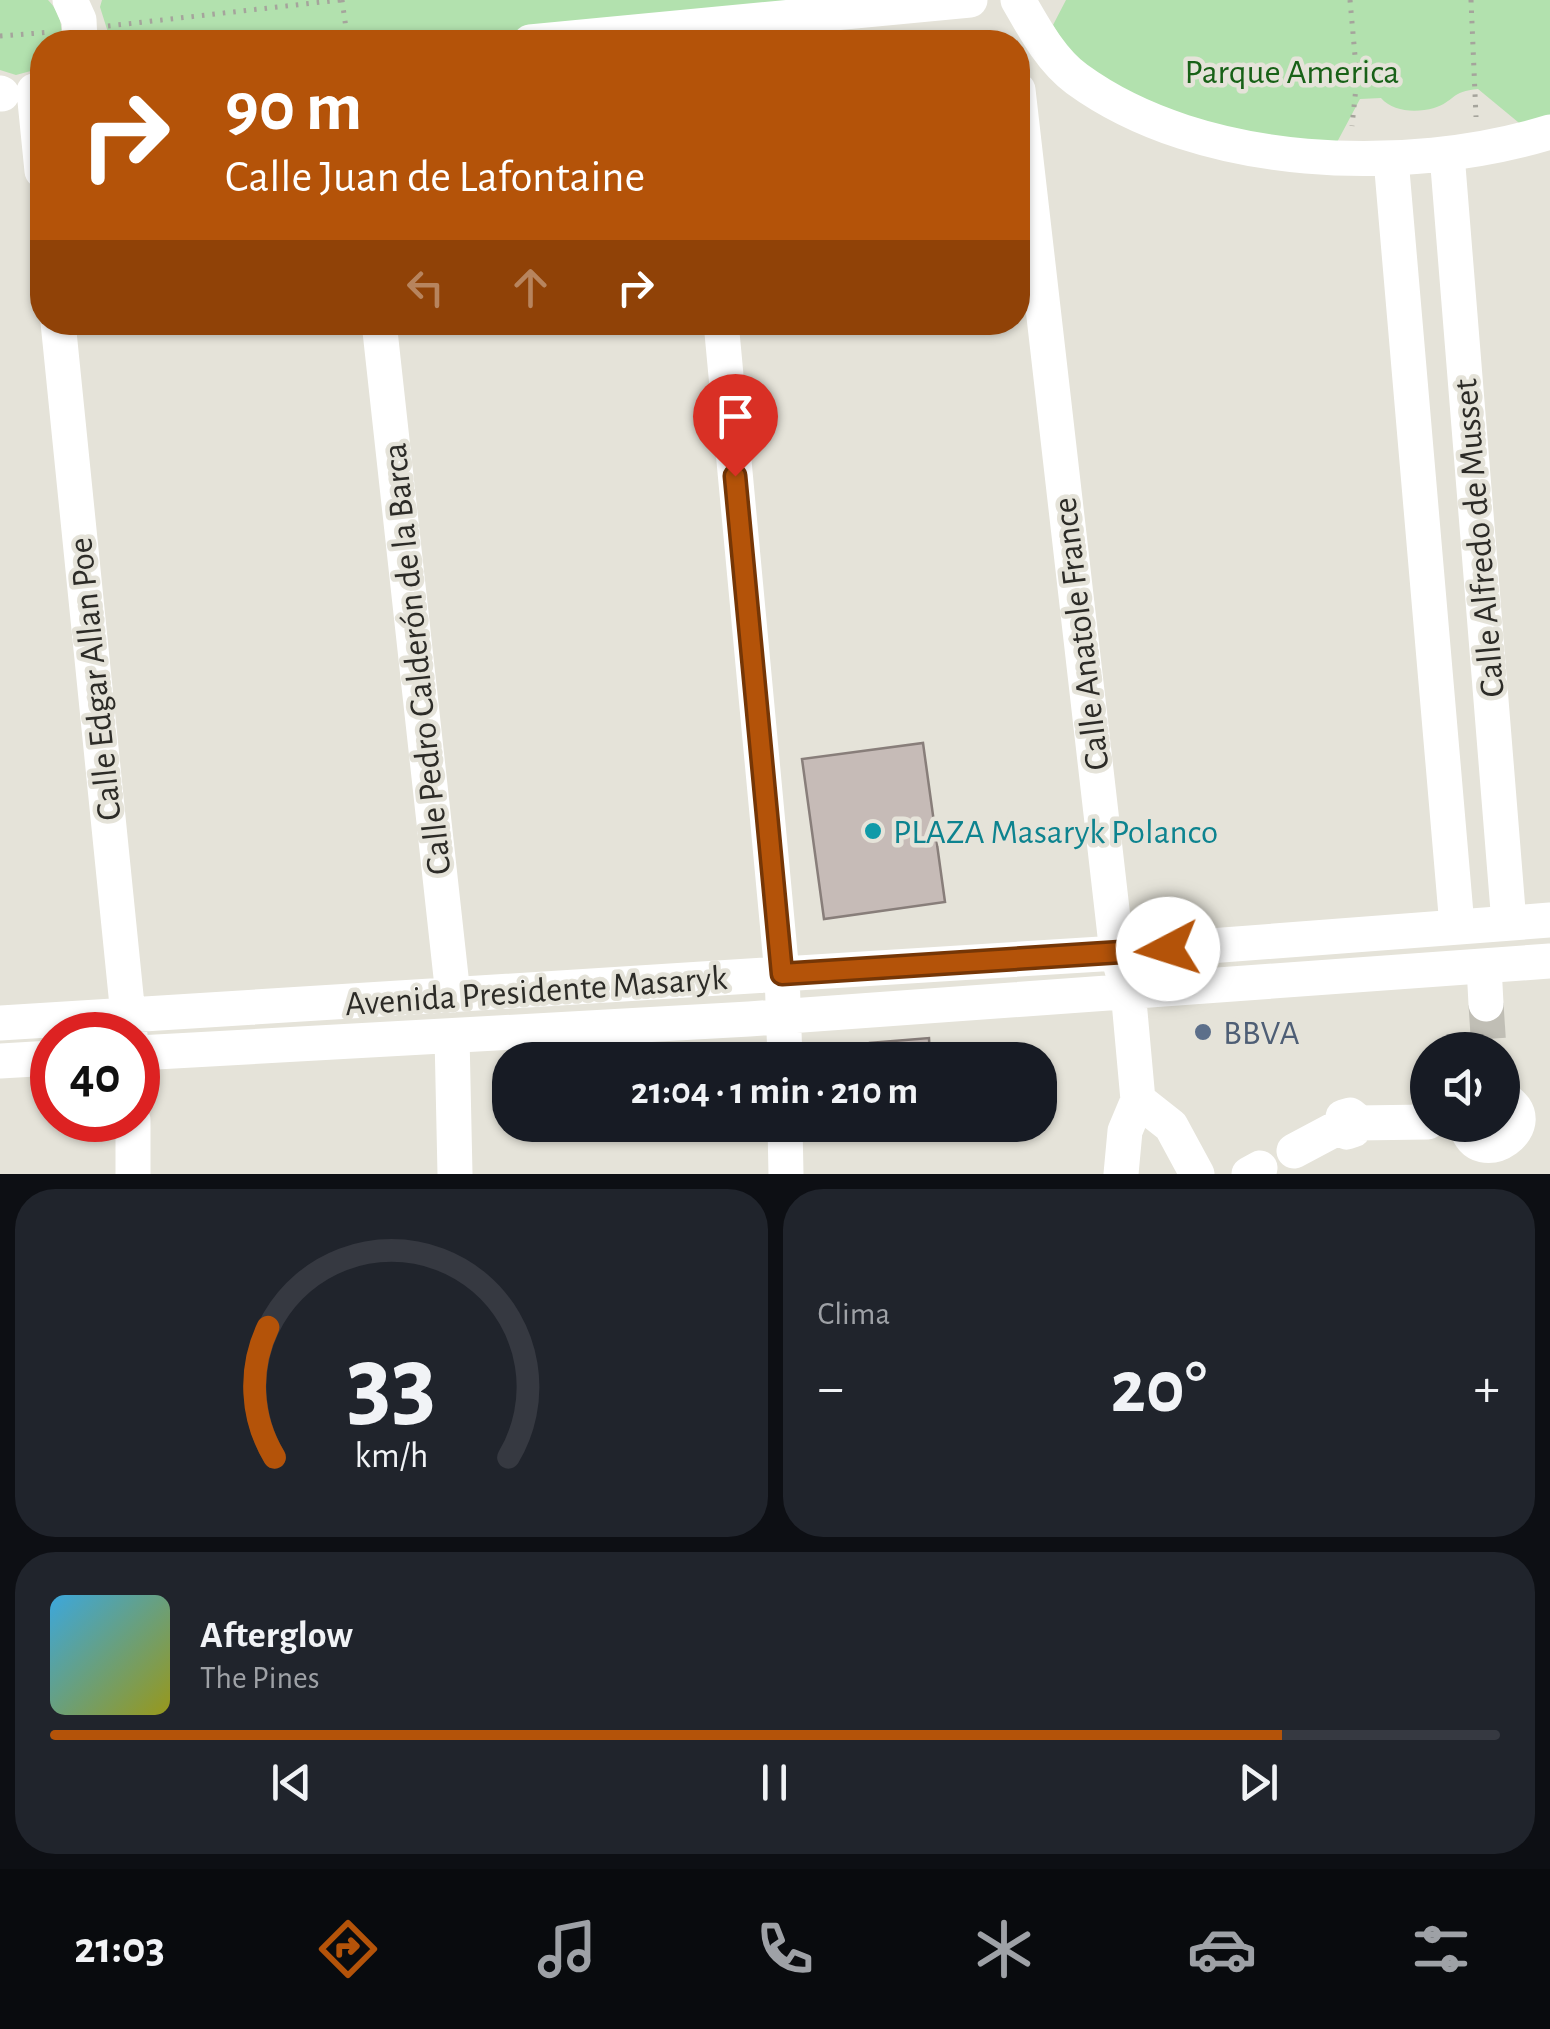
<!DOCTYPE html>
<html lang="es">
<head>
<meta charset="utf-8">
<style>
  :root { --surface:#171b24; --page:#20242c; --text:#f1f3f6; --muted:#9ea1a6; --line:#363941; --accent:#b45309 }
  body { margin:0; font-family:"Alegreya Sans",sans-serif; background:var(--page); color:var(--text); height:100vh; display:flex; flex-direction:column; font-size:38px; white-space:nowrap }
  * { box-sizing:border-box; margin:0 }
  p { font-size:32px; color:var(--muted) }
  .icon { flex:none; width:55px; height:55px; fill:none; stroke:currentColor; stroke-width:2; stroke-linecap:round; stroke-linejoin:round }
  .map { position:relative; height:1174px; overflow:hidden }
  .panel { display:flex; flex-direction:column; gap:15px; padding:15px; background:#0d0f14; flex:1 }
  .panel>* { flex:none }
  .banner { position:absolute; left:30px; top:30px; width:1000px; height:305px; border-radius:40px; box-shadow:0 2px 8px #0004; background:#b45309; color:#fff; overflow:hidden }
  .fabs { position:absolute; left:1410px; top:1032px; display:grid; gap:20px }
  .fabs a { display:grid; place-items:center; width:110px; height:110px; border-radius:50%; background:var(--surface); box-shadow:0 2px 8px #0004; font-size:50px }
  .speed { position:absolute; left:30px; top:1012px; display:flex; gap:20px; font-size:50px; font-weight:700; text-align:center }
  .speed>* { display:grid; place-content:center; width:130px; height:130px; border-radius:50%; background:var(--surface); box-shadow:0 2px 8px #0004; line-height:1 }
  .speed .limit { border:15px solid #d22; background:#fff; color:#111 }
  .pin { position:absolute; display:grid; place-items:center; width:85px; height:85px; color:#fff; margin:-102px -42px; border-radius:50% 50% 50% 0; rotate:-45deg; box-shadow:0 0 10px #0007 }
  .pin .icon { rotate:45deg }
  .me { position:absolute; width:110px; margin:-55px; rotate:265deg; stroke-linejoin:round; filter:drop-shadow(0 0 8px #0008) }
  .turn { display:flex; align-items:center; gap:35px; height:210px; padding:0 30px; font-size:45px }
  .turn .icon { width:130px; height:130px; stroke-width:2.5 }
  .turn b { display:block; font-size:70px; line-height:85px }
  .lanes { display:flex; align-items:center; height:95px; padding:0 30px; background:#0003; justify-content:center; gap:50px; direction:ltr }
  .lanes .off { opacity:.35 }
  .big { font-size:75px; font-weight:600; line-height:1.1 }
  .panel .tile { flex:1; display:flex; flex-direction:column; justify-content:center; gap:15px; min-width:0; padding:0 35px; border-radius:40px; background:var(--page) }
  .panel .dial { align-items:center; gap:0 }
  .dial svg { height:260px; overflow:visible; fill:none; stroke:var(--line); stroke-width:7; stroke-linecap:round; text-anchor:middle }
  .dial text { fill:var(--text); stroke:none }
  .song { display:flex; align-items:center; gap:30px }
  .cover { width:120px; height:120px; border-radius:15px; background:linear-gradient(135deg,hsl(200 70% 55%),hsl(60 70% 35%)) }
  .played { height:10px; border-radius:5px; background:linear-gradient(90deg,var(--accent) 85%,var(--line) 85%) }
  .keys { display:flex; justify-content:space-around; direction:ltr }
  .heat { display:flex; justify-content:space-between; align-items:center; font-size:55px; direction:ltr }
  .panel .tiles { flex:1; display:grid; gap:15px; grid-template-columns:1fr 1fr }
  .tile:last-child { grid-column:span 2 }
  .trip { position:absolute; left:492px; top:1042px; width:565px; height:100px; border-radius:40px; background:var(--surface); box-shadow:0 2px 8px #0004; font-weight:600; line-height:100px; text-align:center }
  .tabs { display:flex; height:160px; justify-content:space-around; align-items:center; background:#090b0e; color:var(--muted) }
  .tabs .icon { width:70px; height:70px }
  .tabs .selected { color:var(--accent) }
  .tabs b { font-size:45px; color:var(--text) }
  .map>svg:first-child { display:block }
  .green { fill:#b2e1ae }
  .building { fill:#c6bbb7; stroke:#887e7a; stroke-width:2.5 }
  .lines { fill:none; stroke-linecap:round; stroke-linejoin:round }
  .minor-tunnel { stroke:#c0beb5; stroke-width:35; stroke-dasharray:35 18; stroke-linecap:butt }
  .path { stroke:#a5a49c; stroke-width:5; stroke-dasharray:2.5 8; stroke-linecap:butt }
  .minor { stroke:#fff; stroke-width:35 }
  .route-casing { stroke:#753606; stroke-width:25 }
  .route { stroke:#b45309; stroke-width:18 }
  .culture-dot { fill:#0f9aa8; stroke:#e5e3d9; stroke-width:4 }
  .service-dot { fill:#5c6f8a; stroke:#e5e3d9; stroke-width:4 }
  .labels { text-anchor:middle; stroke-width:9; stroke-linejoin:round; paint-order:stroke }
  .park-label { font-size:35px; fill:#186117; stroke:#e5e3d9 }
  .street-label { font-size:35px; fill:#2c2b27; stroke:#e5e3d9 }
  .culture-label { font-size:35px; fill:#0d838f; stroke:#e5e3d9; text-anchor:start }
  .service-label { font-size:35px; fill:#4e5e75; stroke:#e5e3d9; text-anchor:start }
</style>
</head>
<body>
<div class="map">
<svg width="1550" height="1174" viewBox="0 0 1550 1174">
  <rect width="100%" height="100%" fill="#e5e3d9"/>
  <path class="green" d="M0,0H48C60,12 63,26 61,42H42V68L16,75L0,70Z
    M102,0H931L461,42H111L100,7Z
    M1066,0H1550V119L1524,127L1478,89C1451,91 1454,102 1434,108C1416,113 1393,112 1381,98L1360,99L1335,146C1248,134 1141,122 1075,57C1067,49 1060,36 1053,25Z"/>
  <path class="building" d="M923,743L945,902L824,919L802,759Z
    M929,1038L930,1060H871L870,1043Z"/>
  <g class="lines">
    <path class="minor-tunnel" d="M1486,1004L1489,1050"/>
    <path class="path" d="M342,0L348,42
      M1350,0L1357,78L1352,126
      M1471,0L1476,117
      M108,26L340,0
      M0,36L52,32"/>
    <path class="minor" d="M70,0L79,20L80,42
      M1018,0C1034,28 1051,60 1077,79C1202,170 1406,176 1550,132
      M530,42L970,0
      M1018,90L1117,953L1128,990L1138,1100L1125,1131L1121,1174
      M34,91L42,171
      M0,93L2,94
      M1447,154L1509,923
      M1391,159L1457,926
      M58,322L130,1035
      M379,322L453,995
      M721,322L782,974L785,1060
      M1484,966L1486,1004
      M0,1023L1117,953L1550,920
      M452,1036L455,1174
      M138,1053L749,1019L1550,961
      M0,1061L52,1058
      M1138,1100L1171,1126L1197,1174
      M1356,1123L1428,1122
      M785,1125L786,1174
      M1466,1125C1477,1174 1550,1123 1502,1098
      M1294,1151L1341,1126L1343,1117L1350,1115L1355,1119L1353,1130L1347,1132L1341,1126
      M133,1174V1120
      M1249,1174L1260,1168"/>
  </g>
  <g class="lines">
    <defs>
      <path id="route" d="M735,476L782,974L1168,949"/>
    </defs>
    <use href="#route" class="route-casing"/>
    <use href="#route" class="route"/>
  </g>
  <circle class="culture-dot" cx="873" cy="831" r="10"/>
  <circle class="service-dot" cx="1203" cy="1032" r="10"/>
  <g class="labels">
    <g class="park-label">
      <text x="1292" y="83">Parque America</text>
    </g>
    <g class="street-label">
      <text transform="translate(1478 538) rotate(-95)" y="12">Calle Alfredo de Musset</text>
      <text transform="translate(1080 634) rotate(-97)" y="12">Calle Anatole France</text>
      <text transform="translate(416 659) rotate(-96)" y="12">Calle Pedro Calderón de la Barca</text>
      <text transform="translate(94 679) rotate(-96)" y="12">Calle Edgar Allan Poe</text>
      <text transform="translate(536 990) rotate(-4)" y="12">Avenida Presidente Masaryk</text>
    </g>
    <g class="culture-label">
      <text x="893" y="843">PLAZA Masaryk Polanco</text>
    </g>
    <g class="service-label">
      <text x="1223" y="1044">BBVA</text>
    </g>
  </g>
</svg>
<div class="fabs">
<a><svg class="icon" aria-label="sound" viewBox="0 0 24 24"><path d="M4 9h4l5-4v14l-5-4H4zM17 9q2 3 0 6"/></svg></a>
</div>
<div class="speed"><div class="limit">40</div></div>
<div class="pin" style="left:735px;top:476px;background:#d93025"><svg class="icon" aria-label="arrive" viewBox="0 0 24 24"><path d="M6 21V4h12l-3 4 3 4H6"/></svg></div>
<svg class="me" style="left:1168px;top:949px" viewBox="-20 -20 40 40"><circle r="19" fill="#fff"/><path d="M0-13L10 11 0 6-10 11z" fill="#b45309"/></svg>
<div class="trip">21:04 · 1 min · 210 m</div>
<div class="banner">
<div class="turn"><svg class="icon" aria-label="right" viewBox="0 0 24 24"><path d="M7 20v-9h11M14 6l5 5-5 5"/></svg><div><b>90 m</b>Calle Juan de Lafontaine</div></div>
<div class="lanes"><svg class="icon off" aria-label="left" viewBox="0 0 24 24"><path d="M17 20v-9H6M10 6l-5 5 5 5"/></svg><svg class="icon off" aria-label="ahead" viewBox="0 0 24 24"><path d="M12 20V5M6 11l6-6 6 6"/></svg><svg class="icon" aria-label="right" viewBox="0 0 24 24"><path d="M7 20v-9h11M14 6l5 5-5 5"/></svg></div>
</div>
</div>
<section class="panel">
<div class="tiles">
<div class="tile dial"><svg viewBox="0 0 100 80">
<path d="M14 69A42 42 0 1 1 86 69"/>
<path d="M14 69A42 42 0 0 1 12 29" stroke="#b45309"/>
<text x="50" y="56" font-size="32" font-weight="700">33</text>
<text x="50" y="72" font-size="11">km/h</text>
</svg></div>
<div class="tile"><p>Clima</p>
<div class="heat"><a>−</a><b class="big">20°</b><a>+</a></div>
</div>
<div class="tile">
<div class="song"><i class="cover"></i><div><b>Afterglow</b><p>The Pines</p></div></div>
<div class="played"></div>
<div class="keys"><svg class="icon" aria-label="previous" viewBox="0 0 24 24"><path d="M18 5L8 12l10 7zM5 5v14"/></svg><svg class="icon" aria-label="pause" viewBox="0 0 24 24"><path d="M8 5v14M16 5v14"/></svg><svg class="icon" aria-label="next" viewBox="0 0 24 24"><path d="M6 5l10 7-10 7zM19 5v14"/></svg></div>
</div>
</div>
</section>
<nav class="tabs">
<b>21:03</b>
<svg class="icon selected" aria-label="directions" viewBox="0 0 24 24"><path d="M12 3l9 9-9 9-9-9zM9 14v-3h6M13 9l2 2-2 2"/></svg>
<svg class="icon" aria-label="music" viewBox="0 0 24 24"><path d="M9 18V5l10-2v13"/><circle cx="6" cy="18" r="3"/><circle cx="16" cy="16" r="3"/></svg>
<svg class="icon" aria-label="phone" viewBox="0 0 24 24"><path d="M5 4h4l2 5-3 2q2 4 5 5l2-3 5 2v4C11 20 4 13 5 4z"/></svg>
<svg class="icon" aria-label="climate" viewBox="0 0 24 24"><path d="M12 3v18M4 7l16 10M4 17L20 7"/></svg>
<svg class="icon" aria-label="car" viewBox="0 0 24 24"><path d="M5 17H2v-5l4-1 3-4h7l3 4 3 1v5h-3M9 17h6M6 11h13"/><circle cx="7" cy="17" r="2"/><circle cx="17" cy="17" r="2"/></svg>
<svg class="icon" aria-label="filters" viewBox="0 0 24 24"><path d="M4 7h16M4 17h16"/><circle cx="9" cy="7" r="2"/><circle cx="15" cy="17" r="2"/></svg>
</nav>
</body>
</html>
